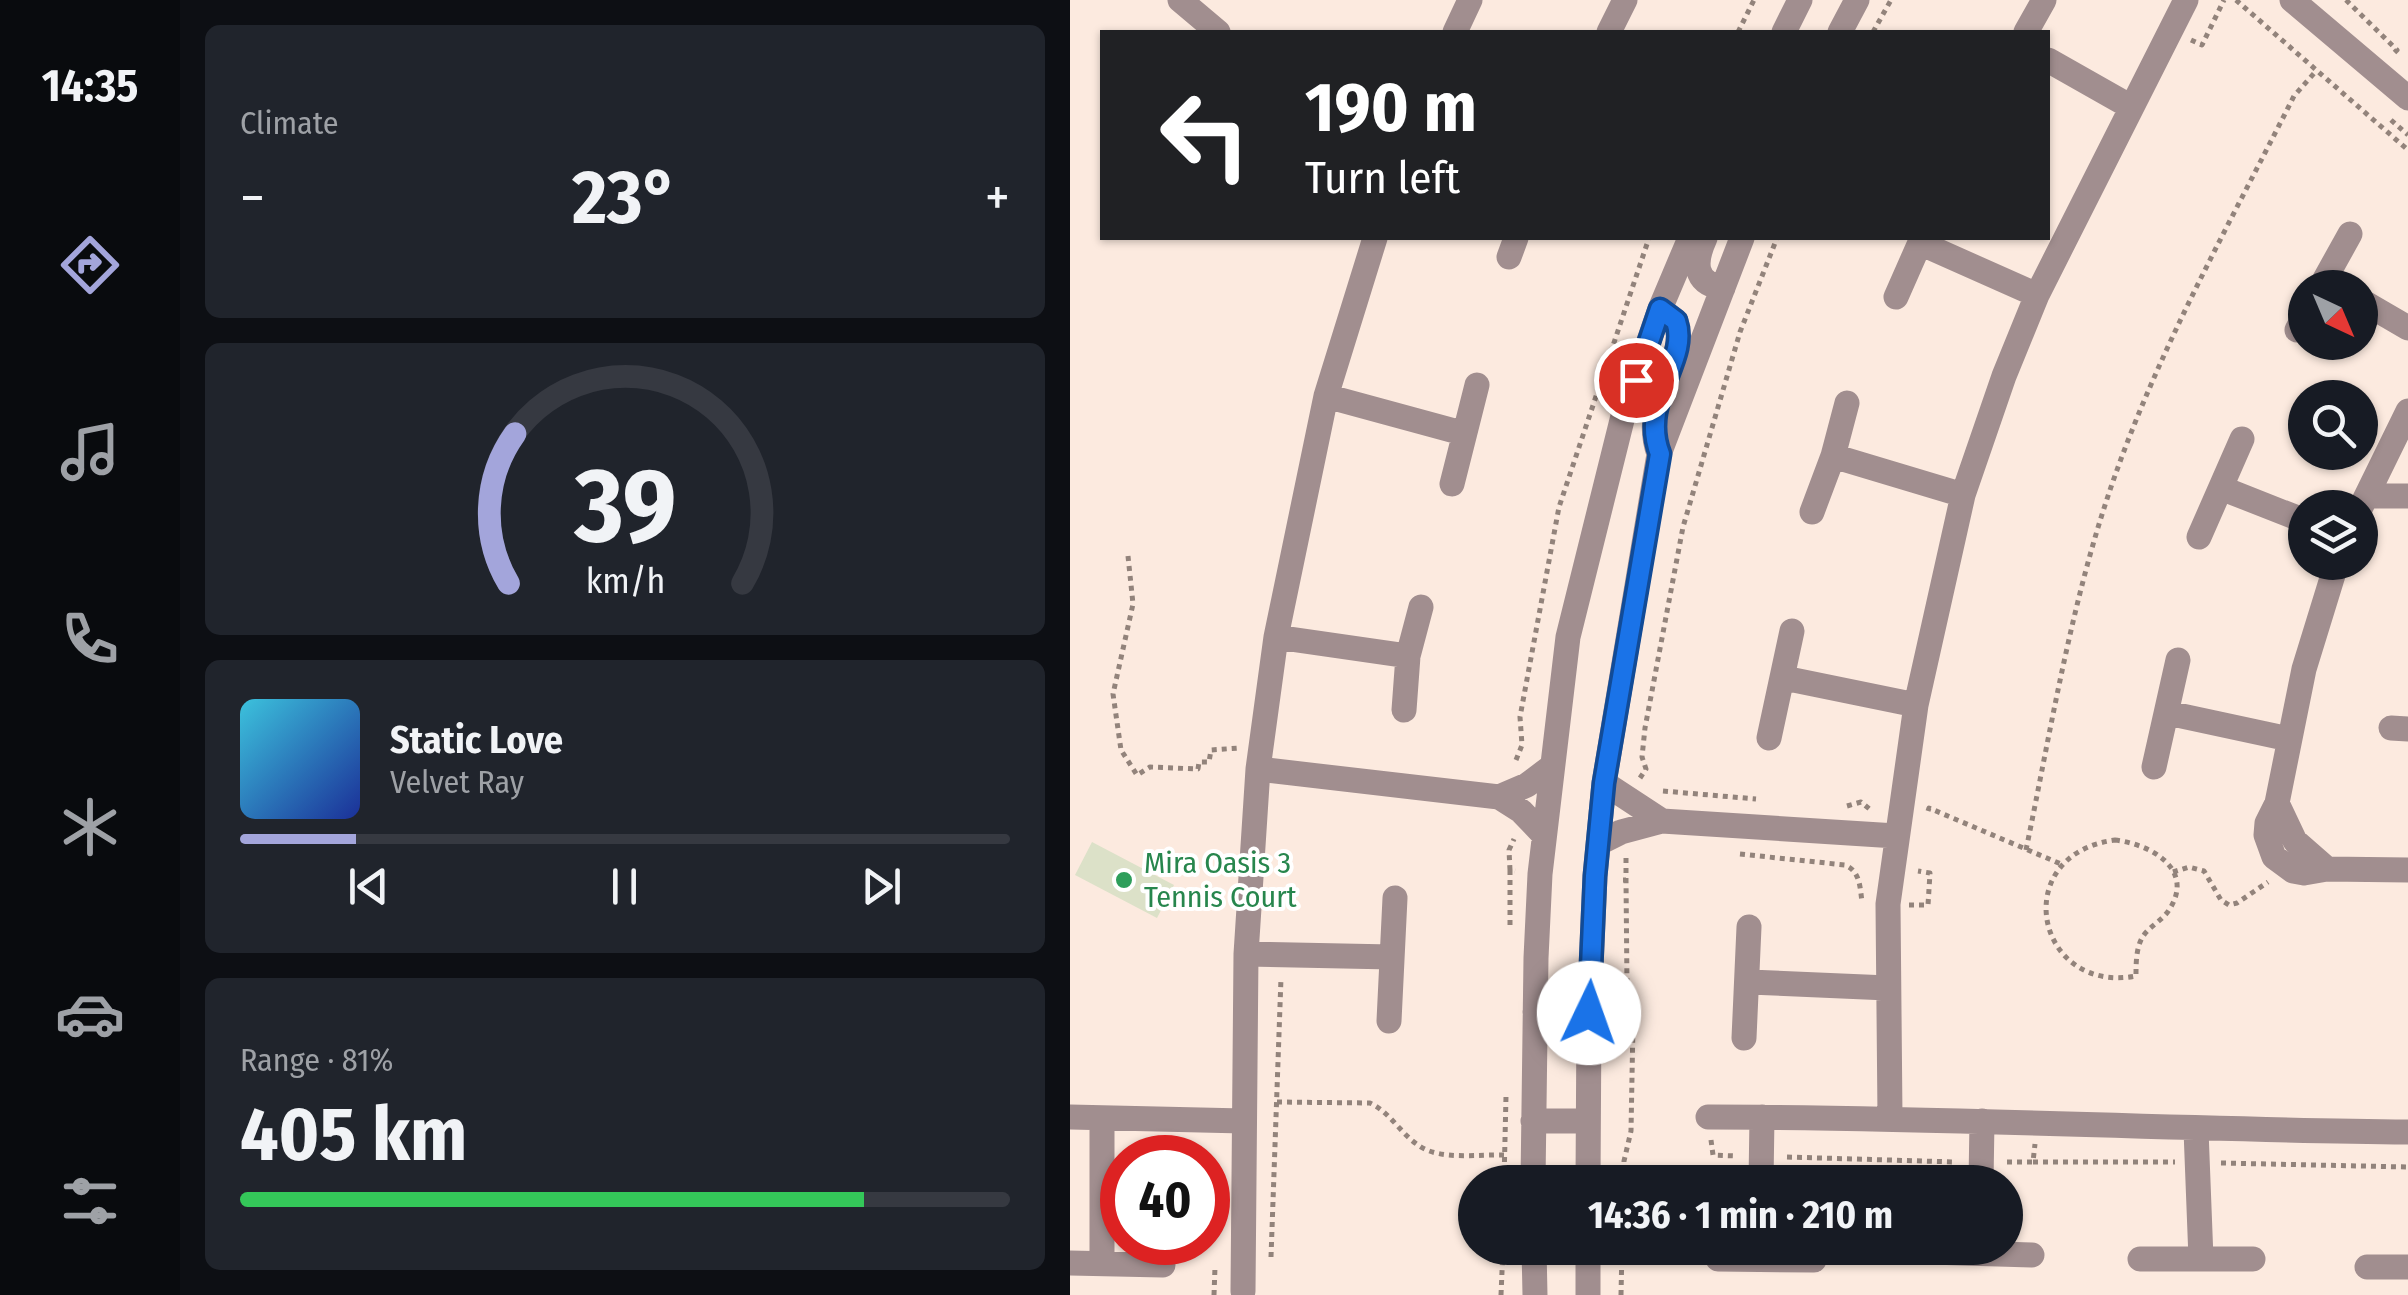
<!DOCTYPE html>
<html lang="en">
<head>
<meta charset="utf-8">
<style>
  :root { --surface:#171b24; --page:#20242c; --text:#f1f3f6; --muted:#9ea1a6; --line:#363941; --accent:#a3a5db }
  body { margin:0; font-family:"Fira Sans Condensed",sans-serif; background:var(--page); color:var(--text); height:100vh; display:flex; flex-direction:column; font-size:38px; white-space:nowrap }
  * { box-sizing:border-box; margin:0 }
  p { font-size:32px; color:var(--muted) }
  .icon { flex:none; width:55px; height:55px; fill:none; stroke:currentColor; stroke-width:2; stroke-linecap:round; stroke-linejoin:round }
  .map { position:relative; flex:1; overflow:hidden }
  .sheet { display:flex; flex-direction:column; gap:25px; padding:25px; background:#0d0f14; width:890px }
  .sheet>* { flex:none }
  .guide { position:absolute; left:30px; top:30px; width:950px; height:210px; border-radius:0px; box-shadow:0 2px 8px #0004; background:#202124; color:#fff; overflow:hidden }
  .needle { width:65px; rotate:136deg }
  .buttons { position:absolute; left:1218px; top:270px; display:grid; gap:20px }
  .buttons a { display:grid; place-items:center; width:90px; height:90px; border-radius:50%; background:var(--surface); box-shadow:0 2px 8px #0004; font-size:50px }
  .speed { position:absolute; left:30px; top:1135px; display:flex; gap:20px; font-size:50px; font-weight:700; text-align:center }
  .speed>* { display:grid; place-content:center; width:130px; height:130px; border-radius:50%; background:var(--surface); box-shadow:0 2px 8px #0004; line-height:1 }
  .speed .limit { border:15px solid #d22; background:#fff; color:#111 }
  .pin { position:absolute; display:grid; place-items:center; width:85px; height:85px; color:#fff; margin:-42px; border:5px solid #fff; border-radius:50%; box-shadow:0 2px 10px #0007 }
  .me { position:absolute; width:110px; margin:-55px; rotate:3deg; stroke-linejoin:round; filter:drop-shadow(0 0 8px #0008) }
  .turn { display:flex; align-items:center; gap:35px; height:210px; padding:0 40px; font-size:45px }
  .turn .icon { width:130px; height:130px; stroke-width:2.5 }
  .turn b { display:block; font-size:70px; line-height:85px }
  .big { font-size:75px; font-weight:700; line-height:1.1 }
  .sheet .card { flex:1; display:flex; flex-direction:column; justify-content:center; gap:15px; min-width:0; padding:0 35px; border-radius:15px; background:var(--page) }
  .sheet .dial { align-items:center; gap:0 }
  .dial svg { height:260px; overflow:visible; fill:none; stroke:var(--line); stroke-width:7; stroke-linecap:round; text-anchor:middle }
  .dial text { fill:var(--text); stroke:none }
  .song { display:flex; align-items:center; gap:30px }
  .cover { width:120px; height:120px; border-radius:15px; background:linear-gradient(135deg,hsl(190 70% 55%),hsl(230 70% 35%)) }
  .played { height:10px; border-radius:5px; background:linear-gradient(90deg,var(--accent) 15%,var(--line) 15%) }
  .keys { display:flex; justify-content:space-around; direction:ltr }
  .heat { display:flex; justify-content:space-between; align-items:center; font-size:55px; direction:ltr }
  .charge { height:15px; border-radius:8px; background:linear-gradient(90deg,#34c759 81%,var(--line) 0) }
  .trip { position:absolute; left:388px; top:1165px; width:565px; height:100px; border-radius:50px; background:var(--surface); box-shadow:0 2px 8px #0004; font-weight:700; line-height:100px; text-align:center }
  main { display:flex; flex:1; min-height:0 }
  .dock { display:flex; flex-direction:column; width:180px; justify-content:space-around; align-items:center; background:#090b0e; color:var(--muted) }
  .dock .icon { width:70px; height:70px }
  .dock .selected { color:var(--accent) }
  .dock b { font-size:45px; color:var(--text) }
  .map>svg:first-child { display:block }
  .green { fill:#dce1c8 }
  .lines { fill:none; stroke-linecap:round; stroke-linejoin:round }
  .path { stroke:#92837b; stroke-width:5; stroke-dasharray:5 5; stroke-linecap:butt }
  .minor { stroke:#a18e8f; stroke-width:25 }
  .route-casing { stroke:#114b97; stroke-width:25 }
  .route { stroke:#1a73e8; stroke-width:18 }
  .leisure-dot { fill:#2e9e5b; stroke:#fff; stroke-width:4 }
  .labels { text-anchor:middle; stroke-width:8; stroke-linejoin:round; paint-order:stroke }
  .leisure-label { font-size:30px; fill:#27864d; stroke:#fff; text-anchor:start }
</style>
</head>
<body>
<main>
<nav class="dock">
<b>14:35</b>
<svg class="icon selected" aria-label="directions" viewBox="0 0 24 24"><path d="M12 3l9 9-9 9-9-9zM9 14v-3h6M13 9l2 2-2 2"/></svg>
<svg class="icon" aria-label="music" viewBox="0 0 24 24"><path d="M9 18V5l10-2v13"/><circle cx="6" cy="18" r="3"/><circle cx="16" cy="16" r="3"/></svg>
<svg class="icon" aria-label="phone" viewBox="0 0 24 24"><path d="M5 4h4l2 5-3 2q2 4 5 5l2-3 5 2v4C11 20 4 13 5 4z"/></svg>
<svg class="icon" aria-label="climate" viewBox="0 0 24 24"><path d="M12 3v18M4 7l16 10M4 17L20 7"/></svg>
<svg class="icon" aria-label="car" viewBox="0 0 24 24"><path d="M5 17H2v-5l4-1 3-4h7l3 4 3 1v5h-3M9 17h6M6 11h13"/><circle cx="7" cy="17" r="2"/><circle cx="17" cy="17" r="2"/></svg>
<svg class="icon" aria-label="filters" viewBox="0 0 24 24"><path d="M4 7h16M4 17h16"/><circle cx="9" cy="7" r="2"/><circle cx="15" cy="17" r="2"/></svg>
</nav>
<section class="sheet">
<div class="card"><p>Climate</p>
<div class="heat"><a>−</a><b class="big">23°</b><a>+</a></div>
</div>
<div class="card dial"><svg viewBox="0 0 100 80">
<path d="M14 69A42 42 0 1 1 86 69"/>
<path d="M14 69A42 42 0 0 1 16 23" stroke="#a3a5db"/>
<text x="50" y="56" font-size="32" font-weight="700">39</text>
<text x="50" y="72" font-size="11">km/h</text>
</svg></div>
<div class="card">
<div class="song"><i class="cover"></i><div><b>Static Love</b><p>Velvet Ray</p></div></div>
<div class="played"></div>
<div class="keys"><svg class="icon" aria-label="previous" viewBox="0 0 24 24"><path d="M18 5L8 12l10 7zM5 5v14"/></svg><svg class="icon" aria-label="pause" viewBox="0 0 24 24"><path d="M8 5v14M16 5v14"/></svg><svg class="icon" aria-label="next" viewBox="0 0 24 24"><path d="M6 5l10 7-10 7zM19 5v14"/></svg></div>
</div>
<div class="card"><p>Range · 81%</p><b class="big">405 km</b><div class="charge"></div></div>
</section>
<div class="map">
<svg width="1338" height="1295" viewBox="0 0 1338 1295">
  <rect width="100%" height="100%" fill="#fceadf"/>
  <path class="green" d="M22,842L104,885L87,918L5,875Z"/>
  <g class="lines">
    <path class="path" d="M1166,0L1338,150
      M1276,0L1327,50L1322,55
      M668,32L684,0
      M803,32L821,0
      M1121,40L1132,45L1154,0
      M1321,120L1338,135
      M58,556L63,604L43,694L51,750L67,775L80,767L128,769L129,762H139L141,750L169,748
      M446,760L452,745L450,717L489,507L579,238
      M570,778L576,769L572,757L575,728L613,527L670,332L707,238
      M593,791L686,799
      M777,806L791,802L802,811
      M858,811L859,808L991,864
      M1045,840C1080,844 1126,869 1099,910C1092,921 1078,927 1072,938C1066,949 1066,964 1066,976C965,995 937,854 1045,840Z
      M956,850C981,729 1001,604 1041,487C1088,350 1159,225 1224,96L1247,70
      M670,854L775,865C790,871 790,887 792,902
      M440,870L439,850L444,839
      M1103,872L1119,867L1134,871L1151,900L1159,905L1167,903L1198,882
      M553,880H556V856
      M839,905H858L860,873L848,871
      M440,925V870L445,871
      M207,1102L300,1103C320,1112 330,1133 348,1145C369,1161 410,1154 435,1155
      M641,1140L643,1155L666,1156
      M717,1157L886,1162
      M937,1162H963L965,1144
      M963,1162H1105
      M1151,1163L1338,1167
      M434,1182L436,1096
      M554,1182V1161L561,1131L563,1023L557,986L556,880
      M201,1257L211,978
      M144,1295L145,1267
      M431,1295L433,1248
      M551,1295L552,1248"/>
    <path class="minor" d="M110,0L148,32
      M1222,0L1338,98
      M385,32L400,0
      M539,32L555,0
      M714,32L730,0
      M770,32L787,0
      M956,32L974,0
      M978,60L1061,107
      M635,238C625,260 622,283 653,288
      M850,243L967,295
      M439,257L446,238
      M1250,288L1280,234
      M826,297L852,238
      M1290,300L1338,328
      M1227,330L1235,315
      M256,396L392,433
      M589,454C569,399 620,360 606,321L590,309
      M763,456L893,495
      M382,484L407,385
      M1151,488L1235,521
      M1297,496H1338
      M1290,509L1338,411
      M742,512L763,456L777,403
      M1129,537L1172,439
      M1267,562L1234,669L1207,803L1197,823L1196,835L1204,857L1223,871L1234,873L1257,869L1338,870
      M206,637L338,656
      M714,678L846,705
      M334,710L338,656L351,607
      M1098,713L1219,739
      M1321,728L1338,729
      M699,738L722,631
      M1084,767L1108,660
      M188,769L429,797L451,811L474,835
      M534,783L592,821
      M429,797L457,785L481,767
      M1207,803L1225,841L1257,869
      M529,843L551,832L592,821L826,836
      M176,954L322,957
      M679,982L818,988
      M465,1012L519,1013
      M319,1021L325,898
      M674,1038L679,927
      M0,1117L174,1121
      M638,1117C871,1117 1104,1130 1338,1132
      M820,1117L818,904L846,705L893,495L934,376L967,295L1116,0
      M32,1118V1263
      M463,1121H518
      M1126,1130L1131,1259
      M463,1182L466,958L470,874L498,637L553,416L590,309L620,238
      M518,1182L519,1013L525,876L534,783L589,454L672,238
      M691,1182L692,1117
      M911,1182L912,1121
      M464,1248L465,1295
      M518,1248V1295
      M859,1252L962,1255
      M648,1259L744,1260
      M1070,1259H1183
      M0,1263L93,1265
      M1297,1267H1338
      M173,1291L176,954L188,769L206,637L256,396L305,238"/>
  </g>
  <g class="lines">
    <defs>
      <path id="route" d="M519,1013L525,876L534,783L590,454C569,399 620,361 606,321L590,309L566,380"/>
    </defs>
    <use href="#route" class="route-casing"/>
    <use href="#route" class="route"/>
  </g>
  <circle class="leisure-dot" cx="54" cy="880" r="10"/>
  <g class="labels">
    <g class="leisure-label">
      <text x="74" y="873">Mira Oasis 3<tspan x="74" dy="34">Tennis Court</tspan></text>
    </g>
  </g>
</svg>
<div class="buttons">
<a><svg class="needle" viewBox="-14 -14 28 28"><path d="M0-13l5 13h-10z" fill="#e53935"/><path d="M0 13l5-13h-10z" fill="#9ea1a6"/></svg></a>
<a><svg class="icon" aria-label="search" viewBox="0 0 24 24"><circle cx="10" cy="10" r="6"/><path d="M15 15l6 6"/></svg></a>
<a><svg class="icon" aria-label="layers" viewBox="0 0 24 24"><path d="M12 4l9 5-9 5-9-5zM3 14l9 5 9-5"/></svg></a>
</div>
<div class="speed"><div class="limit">40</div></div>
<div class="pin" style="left:566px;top:380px;background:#d93025"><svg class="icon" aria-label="arrive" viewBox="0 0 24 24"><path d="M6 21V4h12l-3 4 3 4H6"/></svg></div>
<svg class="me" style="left:519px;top:1013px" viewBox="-20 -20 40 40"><circle r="19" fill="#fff"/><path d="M0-13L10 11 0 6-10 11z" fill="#1a73e8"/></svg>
<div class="trip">14:36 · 1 min · 210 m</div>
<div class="guide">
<div class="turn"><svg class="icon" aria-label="left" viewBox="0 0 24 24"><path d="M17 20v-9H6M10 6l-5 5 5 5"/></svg><div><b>190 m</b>Turn left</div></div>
</div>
</div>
</main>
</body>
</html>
